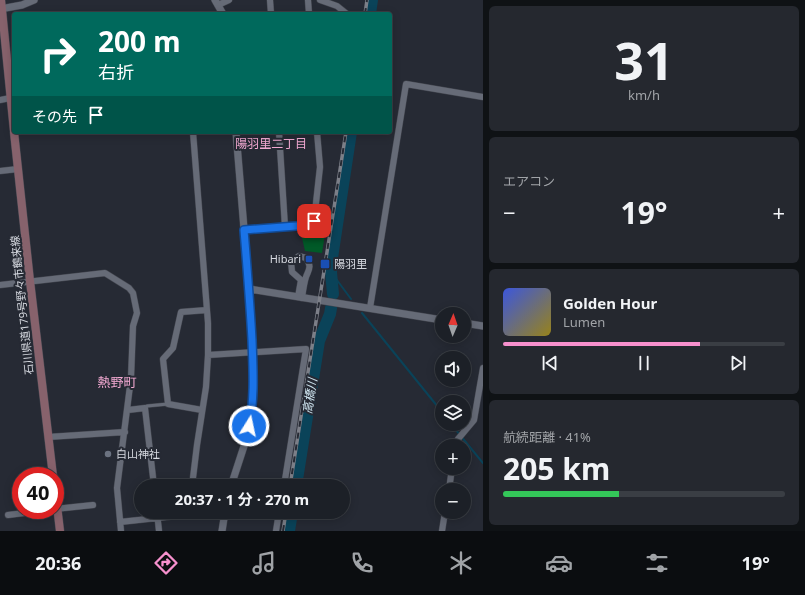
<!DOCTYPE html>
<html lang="ja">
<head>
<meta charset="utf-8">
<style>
  :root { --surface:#1c2027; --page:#25282f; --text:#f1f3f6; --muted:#a0a3a7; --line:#3a3e44; --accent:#f790cd }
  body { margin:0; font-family:"Noto Sans","Noto Sans JP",sans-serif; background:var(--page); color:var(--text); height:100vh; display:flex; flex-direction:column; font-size:15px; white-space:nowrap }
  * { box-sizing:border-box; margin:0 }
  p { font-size:13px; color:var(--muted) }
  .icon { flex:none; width:22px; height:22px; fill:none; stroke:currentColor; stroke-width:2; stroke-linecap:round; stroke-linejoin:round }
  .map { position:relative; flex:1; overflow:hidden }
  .side { display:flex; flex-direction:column; gap:6px; padding:6px; background:#0f1215; width:322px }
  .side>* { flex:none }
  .hud { position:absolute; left:12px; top:12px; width:380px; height:122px; border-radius:4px; box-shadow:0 2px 10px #0003,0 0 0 1px var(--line); background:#00695c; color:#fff; overflow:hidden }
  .needle { width:26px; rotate:2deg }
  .controls { position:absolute; left:435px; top:307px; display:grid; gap:8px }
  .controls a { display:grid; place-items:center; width:36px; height:36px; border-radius:50%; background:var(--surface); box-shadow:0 2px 10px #0003,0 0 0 1px var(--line); font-size:20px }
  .speed { position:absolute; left:12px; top:467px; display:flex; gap:8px; font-size:20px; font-weight:700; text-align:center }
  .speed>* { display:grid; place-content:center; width:52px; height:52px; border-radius:50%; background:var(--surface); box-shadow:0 2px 10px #0003,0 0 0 1px var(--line); line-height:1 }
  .speed .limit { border:6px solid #d22; background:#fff; color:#111 }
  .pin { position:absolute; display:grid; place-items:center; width:34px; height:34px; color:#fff; margin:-17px; border-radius:8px; box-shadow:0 2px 6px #0006 }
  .me { position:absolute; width:44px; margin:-22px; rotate:10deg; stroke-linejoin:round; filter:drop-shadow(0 0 3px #0008) }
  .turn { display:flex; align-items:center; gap:14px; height:84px; padding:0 20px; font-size:18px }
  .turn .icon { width:52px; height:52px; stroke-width:2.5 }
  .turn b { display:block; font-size:28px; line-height:34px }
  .then { display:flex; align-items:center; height:38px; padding:0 20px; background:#0003; gap:8px; font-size:15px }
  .big { font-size:30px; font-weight:700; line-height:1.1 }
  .side .card { flex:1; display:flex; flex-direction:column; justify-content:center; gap:6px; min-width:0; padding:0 14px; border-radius:6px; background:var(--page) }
  .side .dial { align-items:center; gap:0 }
  .dial b { font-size:52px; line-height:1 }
  .song { display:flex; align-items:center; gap:12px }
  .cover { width:48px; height:48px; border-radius:6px; background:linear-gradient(135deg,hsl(230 70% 55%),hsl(50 70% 35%)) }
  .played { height:4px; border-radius:2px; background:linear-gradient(90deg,var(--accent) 70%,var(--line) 70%) }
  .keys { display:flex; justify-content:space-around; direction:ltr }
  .heat { display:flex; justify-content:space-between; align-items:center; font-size:22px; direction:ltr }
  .charge { height:6px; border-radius:3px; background:linear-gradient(90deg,#34c759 41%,var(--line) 0) }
  .trip { position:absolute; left:134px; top:479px; width:216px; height:40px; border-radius:20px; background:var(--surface); box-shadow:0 2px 10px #0003,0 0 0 1px var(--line); font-weight:700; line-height:40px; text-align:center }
  .dock { display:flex; height:64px; justify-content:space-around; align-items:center; background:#0b0d10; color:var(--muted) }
  .dock .icon { width:28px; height:28px }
  .dock .current { color:var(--accent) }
  .dock b { font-size:18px; color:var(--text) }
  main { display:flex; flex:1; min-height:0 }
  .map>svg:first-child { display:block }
  .green { fill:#015a28 }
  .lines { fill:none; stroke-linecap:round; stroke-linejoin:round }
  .stream { stroke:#0a4359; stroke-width:2 }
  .river { stroke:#0a4359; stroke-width:12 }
  .service-casing { stroke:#43464f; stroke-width:4 }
  .minor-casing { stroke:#43464f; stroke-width:7 }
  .tertiary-casing { stroke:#43464f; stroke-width:8 }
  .secondary-casing { stroke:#43464f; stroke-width:9 }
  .service { stroke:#666b77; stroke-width:3 }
  .minor { stroke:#666b77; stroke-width:6 }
  .tertiary { stroke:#666b77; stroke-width:7 }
  .secondary { stroke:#87626c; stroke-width:8 }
  .rail-casing { stroke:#7c7f88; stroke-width:3.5 }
  .rail { stroke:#262a34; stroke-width:2; stroke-dasharray:6; stroke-linecap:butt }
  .route-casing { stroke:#114b97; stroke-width:10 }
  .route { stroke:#1a73e8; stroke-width:7 }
  .transit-dot { fill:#1a4fb4; stroke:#262a34; stroke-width:1.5 }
  .worship-dot { fill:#6b7280; stroke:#262a34; stroke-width:1.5 }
  .labels { text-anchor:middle; stroke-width:4; stroke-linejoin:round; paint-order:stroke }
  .poi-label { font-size:11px; fill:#d6d9e0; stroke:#262a34; text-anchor:start }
  .street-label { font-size:11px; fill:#d6d9e0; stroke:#262a34 }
  .neighbourhood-label { font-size:12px; fill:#f2a9d2; stroke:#262a34 }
  .water-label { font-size:12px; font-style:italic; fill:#d0e6f1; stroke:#262a34 }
  .quarter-label { font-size:13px; fill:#f2a9d2; stroke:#262a34 }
</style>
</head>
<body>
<main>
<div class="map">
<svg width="483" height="531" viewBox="0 0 483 531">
  <rect width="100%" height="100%" fill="#262a34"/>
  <path class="green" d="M326,228L322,253L305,251L300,229Z"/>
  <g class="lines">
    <path class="stream" d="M331,272L351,299
      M362,313L442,412
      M451,424L483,463"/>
    <path class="river" d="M370,14L372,0
      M333,294L331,272L332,258L351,132
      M296,486L319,341L330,314L331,308
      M289,531L292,512"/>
    <defs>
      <path id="service" d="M145,408L147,406L168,404"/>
      <path id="minor" d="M270,0L271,14
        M308,0L309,14
        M320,0L337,6L347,14
        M218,5L229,0
        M0,100L10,98
        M279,132L285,227
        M0,171L18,169
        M244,230L309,225L314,221L320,167L317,132
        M0,285L105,273L129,288L133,293L137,313L133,326L131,378L117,488L121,531
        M298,297L301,280L292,272L291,262L299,256L306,258C312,267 309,269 306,277C304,283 303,291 302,298
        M370,308L406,84L483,97
        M208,355L306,349L284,486
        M128,410L145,408L154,486
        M202,410L168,404L163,359L173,348L181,312L207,310
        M48,437L125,432
        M456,446L458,439L474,420L483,368
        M192,486L197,445L206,387L208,355V323L193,132
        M449,490L452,468
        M55,509L93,505
        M157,512L159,531
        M8,515L49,510
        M120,522L194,514L231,512
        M276,531L279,512
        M442,531L445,512"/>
      <path id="tertiary" d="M215,0L223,14
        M0,9L22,5L34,0
        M249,289L442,320
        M464,323L483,326
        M231,486L246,440L252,411L254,384L249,289L236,132
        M222,531L225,512"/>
      <path id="secondary" d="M1,0L14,131
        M14,132L30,281L53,476
        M55,489L60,531"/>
    </defs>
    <use href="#service" class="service-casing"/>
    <use href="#minor" class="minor-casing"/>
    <use href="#tertiary" class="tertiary-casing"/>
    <use href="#secondary" class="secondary-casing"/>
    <use href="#service" class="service"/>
    <use href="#minor" class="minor"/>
    <use href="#tertiary" class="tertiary"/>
    <use href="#secondary" class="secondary"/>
    <defs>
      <path id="rail" d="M365,14L367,0
        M290,486L346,132
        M283,531L286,512"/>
    </defs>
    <use href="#rail" class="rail-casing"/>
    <use href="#rail" class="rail"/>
  </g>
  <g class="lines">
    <defs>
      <path id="route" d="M249,426C255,397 253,369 252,340C250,303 247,267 244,230L309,225L314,221"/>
    </defs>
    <use href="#route" class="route-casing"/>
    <use href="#route" class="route"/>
  </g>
  <g class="transit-dot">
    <rect x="305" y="255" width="8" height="8" rx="2"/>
    <rect x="320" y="259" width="10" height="10" rx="2"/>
  </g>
  <circle class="worship-dot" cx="108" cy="454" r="4"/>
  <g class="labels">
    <g class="poi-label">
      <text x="301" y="263" text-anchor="end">Hibari</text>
      <text x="334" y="268">陽羽里</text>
      <text x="116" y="458">白山神社</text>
    </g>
    <g class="street-label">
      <text transform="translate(22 305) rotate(-96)" y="4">石川県道179号野々市鶴来線</text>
    </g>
    <g class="neighbourhood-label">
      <text x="271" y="148">陽羽里二丁目</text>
    </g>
    <g class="water-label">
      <text transform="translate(310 396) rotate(-81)" y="4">高橋川</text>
    </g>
    <g class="quarter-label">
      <text x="117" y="387">熱野町</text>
    </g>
  </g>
</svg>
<div class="controls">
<a><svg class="needle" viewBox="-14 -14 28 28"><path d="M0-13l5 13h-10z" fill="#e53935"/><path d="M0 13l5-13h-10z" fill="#a0a3a7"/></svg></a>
<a><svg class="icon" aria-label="sound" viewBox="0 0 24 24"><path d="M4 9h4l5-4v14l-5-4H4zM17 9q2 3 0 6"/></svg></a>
<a><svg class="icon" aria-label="layers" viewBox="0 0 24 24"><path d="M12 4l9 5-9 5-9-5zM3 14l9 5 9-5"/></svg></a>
<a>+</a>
<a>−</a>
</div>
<div class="speed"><div class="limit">40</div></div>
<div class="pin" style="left:314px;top:221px;background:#d93025"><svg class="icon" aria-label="arrive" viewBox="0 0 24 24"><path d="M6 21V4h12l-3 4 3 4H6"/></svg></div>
<svg class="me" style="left:249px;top:426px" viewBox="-20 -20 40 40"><circle r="17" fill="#1a73e8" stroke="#fff" stroke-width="3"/><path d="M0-11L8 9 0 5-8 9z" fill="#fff"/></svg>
<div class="trip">20:37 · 1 分 · 270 m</div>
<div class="hud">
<div class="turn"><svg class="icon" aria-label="right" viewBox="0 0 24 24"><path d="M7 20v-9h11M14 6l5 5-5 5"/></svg><div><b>200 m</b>右折</div></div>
<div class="then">その先<svg class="icon" aria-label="arrive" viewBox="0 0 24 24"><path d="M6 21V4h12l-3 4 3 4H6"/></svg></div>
</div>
</div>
<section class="side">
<div class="card dial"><b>31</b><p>km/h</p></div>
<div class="card"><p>エアコン</p>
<div class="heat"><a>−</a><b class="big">19°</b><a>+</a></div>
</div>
<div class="card">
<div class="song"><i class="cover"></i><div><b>Golden Hour</b><p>Lumen</p></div></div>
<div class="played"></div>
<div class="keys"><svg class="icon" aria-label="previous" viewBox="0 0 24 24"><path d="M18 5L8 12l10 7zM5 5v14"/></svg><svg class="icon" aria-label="pause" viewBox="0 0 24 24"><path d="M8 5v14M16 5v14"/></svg><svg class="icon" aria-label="next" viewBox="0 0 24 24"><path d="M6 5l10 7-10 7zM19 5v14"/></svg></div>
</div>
<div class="card"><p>航続距離 · 41%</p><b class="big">205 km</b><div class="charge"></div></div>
</section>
</main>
<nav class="dock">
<b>20:36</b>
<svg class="icon current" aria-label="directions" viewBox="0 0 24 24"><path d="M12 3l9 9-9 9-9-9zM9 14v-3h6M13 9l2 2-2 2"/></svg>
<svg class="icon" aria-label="music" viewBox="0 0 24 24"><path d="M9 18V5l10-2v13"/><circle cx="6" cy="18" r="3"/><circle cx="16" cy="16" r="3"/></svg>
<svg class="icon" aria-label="phone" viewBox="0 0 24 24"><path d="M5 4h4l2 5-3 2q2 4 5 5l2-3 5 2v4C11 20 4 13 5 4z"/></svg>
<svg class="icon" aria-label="climate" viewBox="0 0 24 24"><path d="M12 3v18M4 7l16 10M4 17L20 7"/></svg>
<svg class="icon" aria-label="car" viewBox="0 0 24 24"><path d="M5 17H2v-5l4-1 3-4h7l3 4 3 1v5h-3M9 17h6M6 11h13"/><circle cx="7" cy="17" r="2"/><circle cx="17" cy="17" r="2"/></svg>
<svg class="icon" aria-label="filters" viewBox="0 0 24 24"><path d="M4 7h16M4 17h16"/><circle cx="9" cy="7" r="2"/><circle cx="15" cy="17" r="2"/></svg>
<b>19°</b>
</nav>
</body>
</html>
